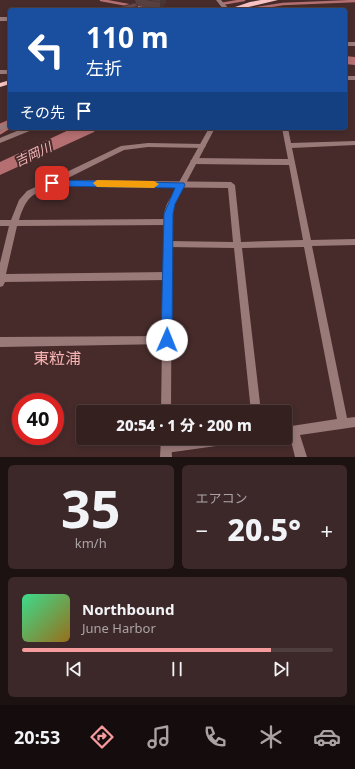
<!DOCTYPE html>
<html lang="ja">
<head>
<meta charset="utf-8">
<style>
  :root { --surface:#352020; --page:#3d2829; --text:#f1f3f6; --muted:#aaa3a5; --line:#4f3e3e; --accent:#f59b9d }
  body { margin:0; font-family:"Noto Sans","Noto Sans JP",sans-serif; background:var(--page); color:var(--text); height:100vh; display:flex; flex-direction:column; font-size:15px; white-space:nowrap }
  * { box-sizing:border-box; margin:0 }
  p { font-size:13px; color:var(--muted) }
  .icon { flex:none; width:22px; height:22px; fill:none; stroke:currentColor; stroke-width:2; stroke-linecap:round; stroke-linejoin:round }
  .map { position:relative; height:457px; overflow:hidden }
  .drawer { display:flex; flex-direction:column; gap:8px; padding:8px; background:#1d1212; flex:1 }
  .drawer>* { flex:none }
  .top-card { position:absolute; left:8px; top:8px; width:339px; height:122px; border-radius:4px; box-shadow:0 2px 6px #0003,0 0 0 1px var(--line); background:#1a4fa0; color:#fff; overflow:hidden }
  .speed { position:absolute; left:12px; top:393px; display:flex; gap:8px; font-size:20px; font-weight:700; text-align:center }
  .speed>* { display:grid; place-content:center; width:52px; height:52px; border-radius:50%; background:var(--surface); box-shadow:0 2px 6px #0003,0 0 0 1px var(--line); line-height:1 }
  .speed .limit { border:6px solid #d22; background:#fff; color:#111 }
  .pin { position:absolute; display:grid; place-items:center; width:34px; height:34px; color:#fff; margin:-17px; border-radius:8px; box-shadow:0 2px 6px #0006 }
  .me { position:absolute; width:44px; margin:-22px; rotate:1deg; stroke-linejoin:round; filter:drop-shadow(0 0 3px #0008) }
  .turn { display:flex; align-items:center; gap:14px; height:84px; padding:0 12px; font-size:18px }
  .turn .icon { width:52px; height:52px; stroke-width:2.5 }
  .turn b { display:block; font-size:28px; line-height:34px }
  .then { display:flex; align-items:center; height:38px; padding:0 12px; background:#0003; gap:8px; font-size:15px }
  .big { font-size:30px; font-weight:800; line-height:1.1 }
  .drawer .tile { flex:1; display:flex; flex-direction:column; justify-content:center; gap:6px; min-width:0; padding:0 14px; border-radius:6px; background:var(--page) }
  .drawer .dial { align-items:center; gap:0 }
  .dial b { font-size:52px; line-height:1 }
  .song { display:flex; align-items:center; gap:12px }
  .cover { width:48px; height:48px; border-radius:6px; background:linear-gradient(135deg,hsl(150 70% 55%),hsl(40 70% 35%)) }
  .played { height:4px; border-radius:2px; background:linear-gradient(90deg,var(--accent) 80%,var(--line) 80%) }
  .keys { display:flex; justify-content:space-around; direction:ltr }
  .heat { display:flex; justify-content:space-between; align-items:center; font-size:22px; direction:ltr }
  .drawer .tiles { flex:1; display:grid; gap:8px; grid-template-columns:1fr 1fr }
  .tile:last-child { grid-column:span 2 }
  .trip { position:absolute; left:76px; top:405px; width:216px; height:40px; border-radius:4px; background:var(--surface); box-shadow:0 2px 6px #0003,0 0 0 1px var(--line); font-weight:800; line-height:40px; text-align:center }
  .tab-bar { display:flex; height:64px; justify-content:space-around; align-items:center; background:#150d0d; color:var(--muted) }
  .tab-bar .icon { width:28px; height:28px }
  .tab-bar .selected { color:var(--accent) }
  .tab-bar b { font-size:18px; color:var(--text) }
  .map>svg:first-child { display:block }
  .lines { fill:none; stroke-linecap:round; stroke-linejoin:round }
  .stream-far1 { stroke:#b56f71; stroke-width:2.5 }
  .stream { stroke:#b56f71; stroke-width:3 }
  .river { fill:#b56f71; fill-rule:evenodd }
  .minor { fill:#9a7a79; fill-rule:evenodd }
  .tertiary { fill:#9a7a79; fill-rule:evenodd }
  .primary { fill:#f8c3c3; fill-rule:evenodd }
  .wall { fill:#594040 }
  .shaded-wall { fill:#493434 }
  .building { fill:#684a4a; stroke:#493434 }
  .route { fill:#1a73e8; stroke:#114b97 }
  .slow { fill:#f59e0b }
  .labels { text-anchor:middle; stroke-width:4; stroke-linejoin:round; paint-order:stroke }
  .water-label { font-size:13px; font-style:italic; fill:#f3b5b6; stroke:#472b2b }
  .near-neighbourhood-label { font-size:16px; fill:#f8b4b4; stroke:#472b2b }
</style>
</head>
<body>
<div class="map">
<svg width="355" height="457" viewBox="0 0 355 457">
  <rect width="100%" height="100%" fill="#472b2b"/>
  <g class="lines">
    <path class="stream-far1" d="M101,0L155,10
      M221,4L244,0
      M244,10L283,4L355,1"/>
    <path class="stream" d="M0,125L10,121
      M0,133L10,127"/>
    <path class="river" d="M345,56L355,57V65L345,64Z
      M73,128H96L94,132L0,175V162Z"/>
    <path class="minor" d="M216,0H221L230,10H224Z
      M0,17H10V21H0Z
      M345,42H355V46H345Z
      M0,70H10V74H0Z
      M345,76H355V80H345Z
      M10,122V127L0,131V126Z
      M24,128H33L32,130L0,143V138Z
      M282,128H288L291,143L355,141V145L292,148L311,240L355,239V245L312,246L347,418L355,417V427L300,435L307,457H295L290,437H285V427L337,419L304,247L242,248L261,412H251L234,248L168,247L165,246L164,244L165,242L168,241L233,242L228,188L52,186C31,194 26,198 19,220L168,219L171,220L172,222L171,224L168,225L17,226L6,274L168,272L171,273L172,276L171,279L168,280L5,282L3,286L0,287V263L9,226H0V220H11L19,200L27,191L121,146L148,143L203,144L206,146L203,148L148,147L124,150L64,180L231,182L235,185L241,242L303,240L289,165L194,164L190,161L194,158L288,159Z
      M167,336L170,337L172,340L170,343L167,344L0,347V337Z
      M199,438H243L242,442L238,443L166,453L162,452L161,448L162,444L166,443Z"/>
    <path class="tertiary" d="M209,128H215L175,204L172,213L171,412H161L164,213L167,204Z
      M161,438H171L172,457H160Z"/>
    <path class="primary" d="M261,0H278L236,10H226L250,2Z
      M10,80V84L0,87V83Z"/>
  </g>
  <path class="wall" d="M135,0H166V2L160,10L138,6V10H118L117,8L136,3Z"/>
  <path class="shaded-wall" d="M161,0H166V2L160,10V2Z
    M138,6V10H124Z"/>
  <path class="building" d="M147,0H161L160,2Z
    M135,3L138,6L124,10H119L117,8Z
    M146,8L157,10H144Z"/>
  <path class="route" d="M52,180L184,183L185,185L175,204L173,214L172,340L171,344L167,345L163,344L161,340L164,214L175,188L52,186L47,183Z"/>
  <path class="slow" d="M97,180L154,181L159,184L154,188L97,187L93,183Z"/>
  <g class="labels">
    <g class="water-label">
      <text transform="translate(33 154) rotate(-25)" y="5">吉岡川</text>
    </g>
    <g class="near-neighbourhood-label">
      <text x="57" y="364">東粒浦</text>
    </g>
  </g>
</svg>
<div class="speed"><div class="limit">40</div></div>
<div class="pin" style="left:52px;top:183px;background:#d93025"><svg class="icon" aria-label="arrive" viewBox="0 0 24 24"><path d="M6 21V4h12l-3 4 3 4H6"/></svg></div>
<svg class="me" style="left:167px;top:340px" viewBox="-20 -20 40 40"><circle r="19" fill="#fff"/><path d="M0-13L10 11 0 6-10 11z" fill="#1a73e8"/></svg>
<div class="trip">20:54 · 1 分 · 200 m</div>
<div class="top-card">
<div class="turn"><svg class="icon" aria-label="left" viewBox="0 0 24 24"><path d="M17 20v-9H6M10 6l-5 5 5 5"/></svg><div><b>110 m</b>左折</div></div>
<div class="then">その先<svg class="icon" aria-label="arrive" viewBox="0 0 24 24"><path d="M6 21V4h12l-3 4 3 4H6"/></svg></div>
</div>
</div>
<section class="drawer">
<div class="tiles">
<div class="tile dial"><b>35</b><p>km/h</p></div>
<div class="tile"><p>エアコン</p>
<div class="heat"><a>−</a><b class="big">20.5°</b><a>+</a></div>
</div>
<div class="tile">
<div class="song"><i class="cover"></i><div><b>Northbound</b><p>June Harbor</p></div></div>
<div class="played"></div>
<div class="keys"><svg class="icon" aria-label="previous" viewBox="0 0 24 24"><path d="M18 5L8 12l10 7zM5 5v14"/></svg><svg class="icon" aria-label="pause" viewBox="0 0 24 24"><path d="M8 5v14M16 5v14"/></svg><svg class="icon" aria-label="next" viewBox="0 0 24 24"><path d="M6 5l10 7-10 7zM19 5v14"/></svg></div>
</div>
</div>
</section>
<nav class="tab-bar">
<b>20:53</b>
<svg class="icon selected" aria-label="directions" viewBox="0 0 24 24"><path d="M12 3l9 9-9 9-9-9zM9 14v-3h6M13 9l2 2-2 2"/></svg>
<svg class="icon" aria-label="music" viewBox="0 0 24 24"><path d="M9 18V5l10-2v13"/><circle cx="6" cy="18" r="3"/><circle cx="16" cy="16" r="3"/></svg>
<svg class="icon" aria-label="phone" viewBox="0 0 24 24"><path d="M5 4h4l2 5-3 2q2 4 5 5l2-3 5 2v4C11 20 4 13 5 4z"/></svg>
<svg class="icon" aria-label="climate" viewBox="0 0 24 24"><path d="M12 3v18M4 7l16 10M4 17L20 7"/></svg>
<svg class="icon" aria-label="car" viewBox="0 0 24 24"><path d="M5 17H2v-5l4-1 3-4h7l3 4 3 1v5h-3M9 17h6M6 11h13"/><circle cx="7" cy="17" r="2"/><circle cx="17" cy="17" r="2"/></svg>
</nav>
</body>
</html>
